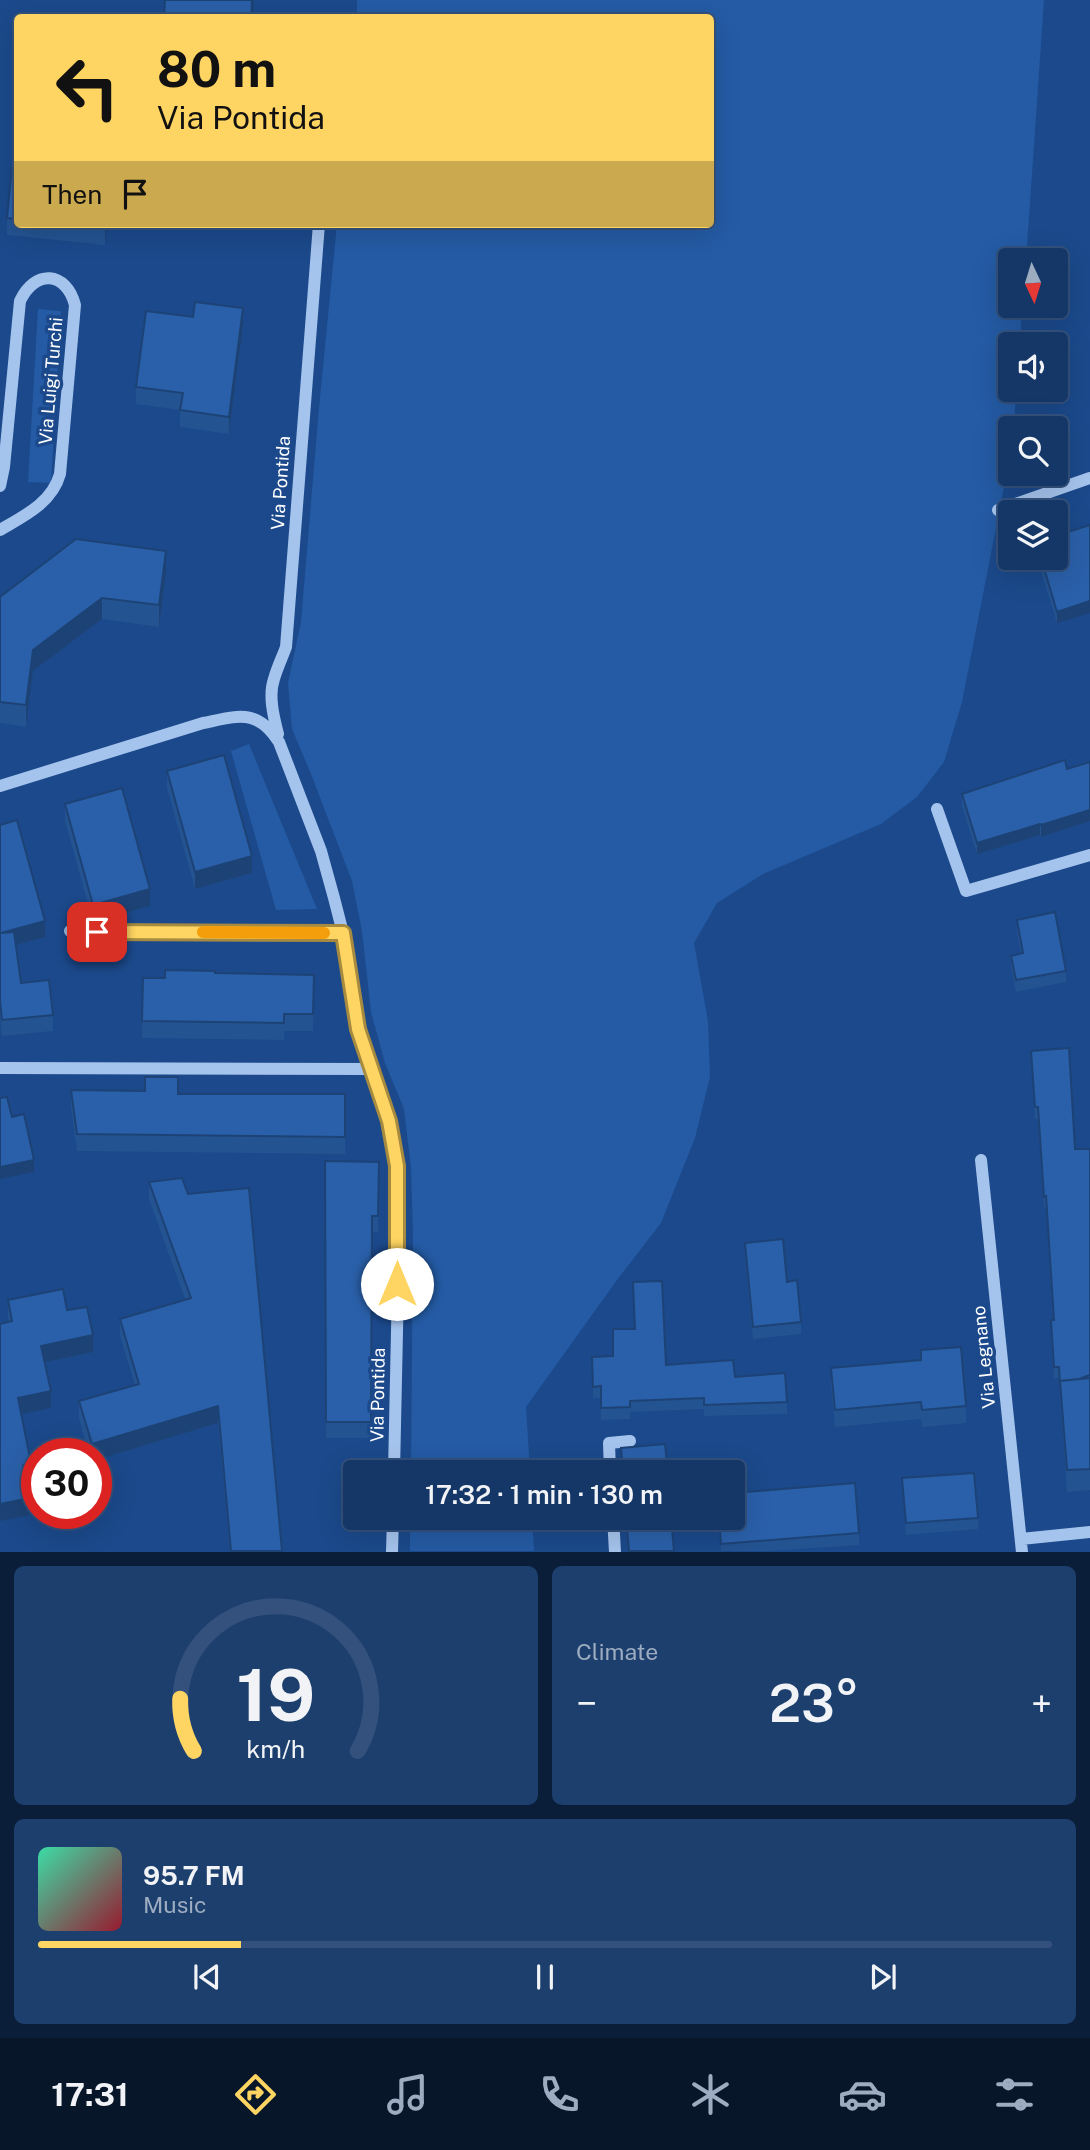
<!DOCTYPE html>
<html lang="en">
<head>
<meta charset="utf-8">
<style>
  :root { --surface:#143768; --page:#1d3f6e; --text:#f1f3f6; --muted:#9dacc0; --line:#33517c; --accent:#fed462 }
  body { margin:0; font-family:"Public Sans",sans-serif; background:var(--page); color:var(--text); height:100vh; display:flex; flex-direction:column; font-size:26px; white-space:nowrap }
  * { box-sizing:border-box; margin:0 }
  p { font-size:23px; color:var(--muted) }
  .icon { flex:none; width:38px; height:38px; fill:none; stroke:currentColor; stroke-width:2; stroke-linecap:round; stroke-linejoin:round }
  .map { position:relative; height:1552px; overflow:hidden }
  .panel { display:flex; flex-direction:column; gap:14px; padding:14px; background:#0b1e39; flex:1 }
  .panel>* { flex:none }
  .banner { position:absolute; left:14px; top:14px; width:700px; height:214px; border-radius:7px; box-shadow:0 7px 28px #0002,0 0 0 2px var(--line); background:#fed462; color:#111; overflow:hidden }
  .needle { width:46px; rotate:176deg }
  .buttons { position:absolute; left:998px; top:248px; display:grid; gap:14px }
  .buttons a { display:grid; place-items:center; width:70px; height:70px; border-radius:7px; background:var(--surface); box-shadow:0 7px 28px #0002,0 0 0 2px var(--line); font-size:35px }
  .speed { position:absolute; left:21px; top:1438px; display:flex; gap:14px; font-size:35px; font-weight:700; text-align:center }
  .speed>* { display:grid; place-content:center; width:91px; height:91px; border-radius:50%; background:var(--surface); box-shadow:0 7px 28px #0002,0 0 0 2px var(--line); line-height:1 }
  .speed .limit { border:10px solid #d22; background:#fff; color:#111 }
  .pin { position:absolute; display:grid; place-items:center; width:60px; height:60px; color:#fff; margin:-30px; border-radius:14px; box-shadow:0 4px 10px #0006 }
  .me { position:absolute; width:77px; margin:-38px; rotate:0deg; stroke-linejoin:round; filter:drop-shadow(0 0 5px #0008) }
  .turn { display:flex; align-items:center; gap:24px; height:147px; padding:0 28px; font-size:32px }
  .turn .icon { width:91px; height:91px; stroke-width:2.5 }
  .turn b { display:block; font-size:49px; line-height:60px }
  .then { display:flex; align-items:center; height:66px; padding:0 28px; background:#0003; gap:14px; font-size:26px }
  .big { font-size:52px; font-weight:600; line-height:1.1 }
  .panel .widget { flex:1; display:flex; flex-direction:column; justify-content:center; gap:10px; min-width:0; padding:0 24px; border-radius:10px; background:var(--page) }
  .panel .dial { align-items:center; gap:0 }
  .dial svg { height:182px; overflow:visible; fill:none; stroke:var(--line); stroke-width:7; stroke-linecap:round; text-anchor:middle }
  .dial text { fill:var(--text); stroke:none }
  .song { display:flex; align-items:center; gap:21px }
  .cover { width:84px; height:84px; border-radius:10px; background:linear-gradient(135deg,hsl(160 70% 55%),hsl(350 70% 35%)) }
  .played { height:7px; border-radius:4px; background:linear-gradient(90deg,var(--accent) 20%,var(--line) 20%) }
  .keys { display:flex; justify-content:space-around; direction:ltr }
  .heat { display:flex; justify-content:space-between; align-items:center; font-size:38px; direction:ltr }
  .panel .tiles { flex:1; display:grid; gap:14px; grid-template-columns:1fr 1fr }
  .widget:last-child { grid-column:span 2 }
  .trip { position:absolute; left:343px; top:1460px; width:402px; height:70px; border-radius:7px; background:var(--surface); box-shadow:0 7px 28px #0002,0 0 0 2px var(--line); font-weight:600; line-height:70px; text-align:center }
  .dock { display:flex; height:112px; justify-content:space-around; align-items:center; background:#08162a; color:var(--muted) }
  .dock .icon { width:49px; height:49px }
  .dock .current { color:var(--accent) }
  .dock b { font-size:32px; color:var(--text) }
  .map>svg:first-child { display:block }
  .green { fill:#245ba4 }
  .lines { fill:none; stroke-linecap:round; stroke-linejoin:round }
  .minor { stroke:#a5c4ed; stroke-width:12 }
  .wall { fill:#245391 }
  .shaded-wall { fill:#1d4376 }
  .building { fill:#2a60a9; stroke:#1d4376; stroke-width:2 }
  .route-casing { stroke:#a58a40; stroke-width:18 }
  .route { stroke:#fed462; stroke-width:12 }
  .slow { stroke:#f59e0b; stroke-width:12 }
  .labels { text-anchor:middle; stroke-width:7; stroke-linejoin:round; paint-order:stroke }
  .street-label { font-size:18px; fill:#fff; stroke:#1b498b }
</style>
</head>
<body>
<div class="map">
<svg width="1090" height="1552" viewBox="0 0 1090 1552">
  <rect width="100%" height="100%" fill="#1b498b"/>
  <path class="green" d="M357,0H1044L1026,261H1010V306H1022L1020,345H1010V390H1016L1014,429H1010V456L962,702L944,762L917,797L881,824L763,874L717,903L694,943L708,1021L710,1077L695,1138L661,1223L617,1280L526,1407L530,1472H411L413,1234L411,1168L404,1109L385,1063L371,1012L362,931L352,881L311,774L292,729L288,683L301,622L319,408L337,224H710V18L357,17Z
    M38,309L61,311L51,483L28,482Z
    M249,744L317,909L276,910L231,751Z
    M410,1517H532L534,1551H410Z"/>
  <g class="lines">
    <path class="minor" d="M0,486L4,467L20,301C35,269 66,271 75,305L60,474C52,503 24,516 0,530
      M998,510L1090,478
      M278,734C274,718 268,696 274,679C277,668 282,658 286,647L319,224
      M0,786L203,723C238,716 257,708 279,742L321,851L334,898L343,933L358,1029L389,1121L397,1166L398,1284L394,1472
      M937,809L966,891L1090,855
      M70,931L343,933
      M0,1068L373,1069
      M981,1160L1022,1552
      M610,1472L609,1443L630,1441
      M613,1517L615,1552
      M1021,1539L1090,1532
      M392,1552L393,1517"/>
  </g>
  <path class="wall" d="M18,166V224H107L105,245L7,235V218Z
    M243,325L229,434L180,427V410L136,404V387Z
    M1090,525L1057,623L1037,558H1055Z
    M166,573L159,627L102,619L33,671L26,727L0,723V597Z
    M1090,762V821L1041,837L1040,835L977,854L962,806V794L1067,769Z
    M167,771L252,873L195,889L167,788Z
    M65,804L150,906L93,922L65,821Z
    M0,825L45,937L16,945L21,983L53,1015V1031L2,1036L0,1016Z
    M1017,920L1066,971V982L1016,992L1011,967V956L1021,954L1017,932Z
    M215,973L314,975L313,1031H284V1040L142,1038L143,978H165Z
    M1031,1051L1075,1149H1090V1490L1067,1492L1059,1378L1054,1379L1051,1332V1320H1053L1046,1208H1044L1038,1119H1035Z
    M71,1090L178,1094H345V1154L77,1151L71,1107Z
    M325,1161L379,1162L378,1232H372L371,1438H326Z
    M149,1182L282,1551H230L218,1423L96,1460V1454H89L79,1418V1401L135,1385L120,1336V1319L185,1299L149,1199Z
    M745,1243L787,1282L801,1322V1334L753,1339L745,1255Z
    M8,1300L67,1310L93,1352L45,1362L51,1408L21,1414L31,1480L26,1481L30,1515L8,1317Z
    M921,1350L966,1406V1423L922,1427L921,1419L835,1427L831,1385V1368L921,1360Z
    M592,1357L666,1365L735,1377L787,1402V1414L704,1416V1409L630,1412V1419L601,1420V1398H593Z
    M902,1478L978,1518V1529L906,1535Z
    M625,1517H671L674,1551H628Z
    M718,1517H733L859,1533V1545L770,1551H721Z"/>
  <path class="shaded-wall" d="M252,0H254L253,18H251Z
    M105,224H107L105,245Z
    M243,308V325L229,434V417Z
    M166,551V573L159,627V605Z
    M102,598V619L33,671L26,727V705L33,650Z
    M1090,601V613L1057,623V612Z
    M1090,810V821L1041,837V825Z
    M1040,824V835L977,854V843Z
    M252,856V873L195,889V872Z
    M150,889V906L93,922V905Z
    M45,921V937L1,949V933Z
    M34,1160V1172L0,1179V1167Z
    M93,1335V1352L41,1363V1346Z
    M51,1391V1408L18,1415V1398Z
    M218,1406V1423L96,1460V1454H92V1444Z
    M31,1463V1480L23,1482V1465Z
    M30,1498V1515L0,1521V1504Z"/>
  <path class="building" d="M165,0H252L251,18H164Z
    M12,166H18V219L7,218Z
    M65,224H105V228Z
    M195,302L243,308L229,417L180,410L183,393L136,387L146,311L193,317Z
    M1090,525V601L1057,612L1041,558H1055V536Z
    M76,539L166,551L159,605L102,598L33,650L26,705L0,702V597Z
    M224,755L252,856L195,872L167,771Z
    M1065,760L1067,769L1090,762V810L1041,825L1040,824L977,843L962,794Z
    M122,788L150,889L93,905L65,804Z
    M17,820L45,921L1,933L14,932L21,983L49,980L53,1015L2,1020L0,1000V825Z
    M1055,912L1066,971L1016,980L1011,956L1023,953L1017,920Z
    M165,970L215,971V973L314,975L313,1014H284V1023L142,1021L143,978H165Z
    M1069,1048L1075,1149H1090V1375L1079,1379L1060,1381V1386L1059,1367H1054L1051,1320H1054L1046,1196L1044,1197L1038,1107H1035L1031,1051Z
    M145,1077H178V1094H345V1137L77,1134L71,1090L145,1091Z
    M7,1097L12,1117L24,1114L34,1160L0,1167V1098Z
    M325,1161L379,1162L378,1216H372L371,1422H326Z
    M182,1178L188,1194L249,1188L282,1551H231L218,1406L92,1444L79,1401L139,1384L120,1319L191,1298L149,1182Z
    M783,1239L787,1282L797,1280L801,1322L753,1327L745,1243Z
    M662,1281L666,1365L733,1360L735,1377L785,1373L787,1402L704,1405V1398L630,1401V1407L601,1408V1386L593,1387L592,1357L613,1356V1329H635L633,1282Z
    M63,1289L67,1310L87,1307L93,1335L41,1346L51,1391L18,1398L31,1463L23,1465L30,1498L0,1504V1324L12,1321L8,1300Z
    M961,1347L966,1406L922,1410L921,1402L835,1410L831,1368L921,1360V1350Z
    M1090,1378V1469L1067,1470L1060,1381Z
    M665,1444L668,1472H623L621,1448Z
    M974,1473L978,1518L906,1523L902,1478Z
    M855,1483L859,1533L721,1544L719,1517H733V1493Z
    M626,1517H671L674,1551H629Z"/>
  <g class="lines">
    <defs>
      <path id="route" d="M97,932L343,933L358,1029L389,1121L397,1166V1284"/>
    </defs>
    <use href="#route" class="route-casing"/>
    <use href="#route" class="route"/>
    <path class="slow" d="M203,932L324,933"/>
  </g>
  <g class="labels">
    <g class="street-label">
      <text transform="translate(51 381) rotate(-85)" y="6">Via Luigi Turchi</text>
      <text transform="translate(281 483) rotate(-86)" y="6">Via Pontida</text>
      <text transform="translate(984 1357) rotate(-96)" y="6">Via Legnano</text>
      <text transform="translate(378 1395) rotate(-89)" y="6">Via Pontida</text>
    </g>
  </g>
</svg>
<div class="buttons">
<a><svg class="needle" viewBox="-14 -14 28 28"><path d="M0-13l5 13h-10z" fill="#e53935"/><path d="M0 13l5-13h-10z" fill="#9dacc0"/></svg></a>
<a><svg class="icon" aria-label="sound" viewBox="0 0 24 24"><path d="M4 9h4l5-4v14l-5-4H4zM17 9q2 3 0 6"/></svg></a>
<a><svg class="icon" aria-label="search" viewBox="0 0 24 24"><circle cx="10" cy="10" r="6"/><path d="M15 15l6 6"/></svg></a>
<a><svg class="icon" aria-label="layers" viewBox="0 0 24 24"><path d="M12 4l9 5-9 5-9-5zM3 14l9 5 9-5"/></svg></a>
</div>
<div class="speed"><div class="limit">30</div></div>
<div class="pin" style="left:97px;top:932px;background:#d93025"><svg class="icon" aria-label="arrive" viewBox="0 0 24 24"><path d="M6 21V4h12l-3 4 3 4H6"/></svg></div>
<svg class="me" style="left:397px;top:1284px" viewBox="-20 -20 40 40"><circle r="19" fill="#fff"/><path d="M0-13L10 11 0 6-10 11z" fill="#fed462"/></svg>
<div class="trip">17:32 · 1 min · 130 m</div>
<div class="banner">
<div class="turn"><svg class="icon" aria-label="left" viewBox="0 0 24 24"><path d="M17 20v-9H6M10 6l-5 5 5 5"/></svg><div><b>80 m</b>Via Pontida</div></div>
<div class="then">Then<svg class="icon" aria-label="arrive" viewBox="0 0 24 24"><path d="M6 21V4h12l-3 4 3 4H6"/></svg></div>
</div>
</div>
<section class="panel">
<div class="tiles">
<div class="widget dial"><svg viewBox="0 0 100 80">
<path d="M14 69A42 42 0 1 1 86 69"/>
<path d="M14 69A42 42 0 0 1 8 46" stroke="#fed462"/>
<text x="50" y="56" font-size="32" font-weight="700">19</text>
<text x="50" y="72" font-size="11">km/h</text>
</svg></div>
<div class="widget"><p>Climate</p>
<div class="heat"><a>−</a><b class="big">23°</b><a>+</a></div>
</div>
<div class="widget">
<div class="song"><i class="cover"></i><div><b>95.7 FM</b><p>Music</p></div></div>
<div class="played"></div>
<div class="keys"><svg class="icon" aria-label="previous" viewBox="0 0 24 24"><path d="M18 5L8 12l10 7zM5 5v14"/></svg><svg class="icon" aria-label="pause" viewBox="0 0 24 24"><path d="M8 5v14M16 5v14"/></svg><svg class="icon" aria-label="next" viewBox="0 0 24 24"><path d="M6 5l10 7-10 7zM19 5v14"/></svg></div>
</div>
</div>
</section>
<nav class="dock">
<b>17:31</b>
<svg class="icon current" aria-label="directions" viewBox="0 0 24 24"><path d="M12 3l9 9-9 9-9-9zM9 14v-3h6M13 9l2 2-2 2"/></svg>
<svg class="icon" aria-label="music" viewBox="0 0 24 24"><path d="M9 18V5l10-2v13"/><circle cx="6" cy="18" r="3"/><circle cx="16" cy="16" r="3"/></svg>
<svg class="icon" aria-label="phone" viewBox="0 0 24 24"><path d="M5 4h4l2 5-3 2q2 4 5 5l2-3 5 2v4C11 20 4 13 5 4z"/></svg>
<svg class="icon" aria-label="climate" viewBox="0 0 24 24"><path d="M12 3v18M4 7l16 10M4 17L20 7"/></svg>
<svg class="icon" aria-label="car" viewBox="0 0 24 24"><path d="M5 17H2v-5l4-1 3-4h7l3 4 3 1v5h-3M9 17h6M6 11h13"/><circle cx="7" cy="17" r="2"/><circle cx="17" cy="17" r="2"/></svg>
<svg class="icon" aria-label="filters" viewBox="0 0 24 24"><path d="M4 7h16M4 17h16"/><circle cx="9" cy="7" r="2"/><circle cx="15" cy="17" r="2"/></svg>
</nav>
</body>
</html>
